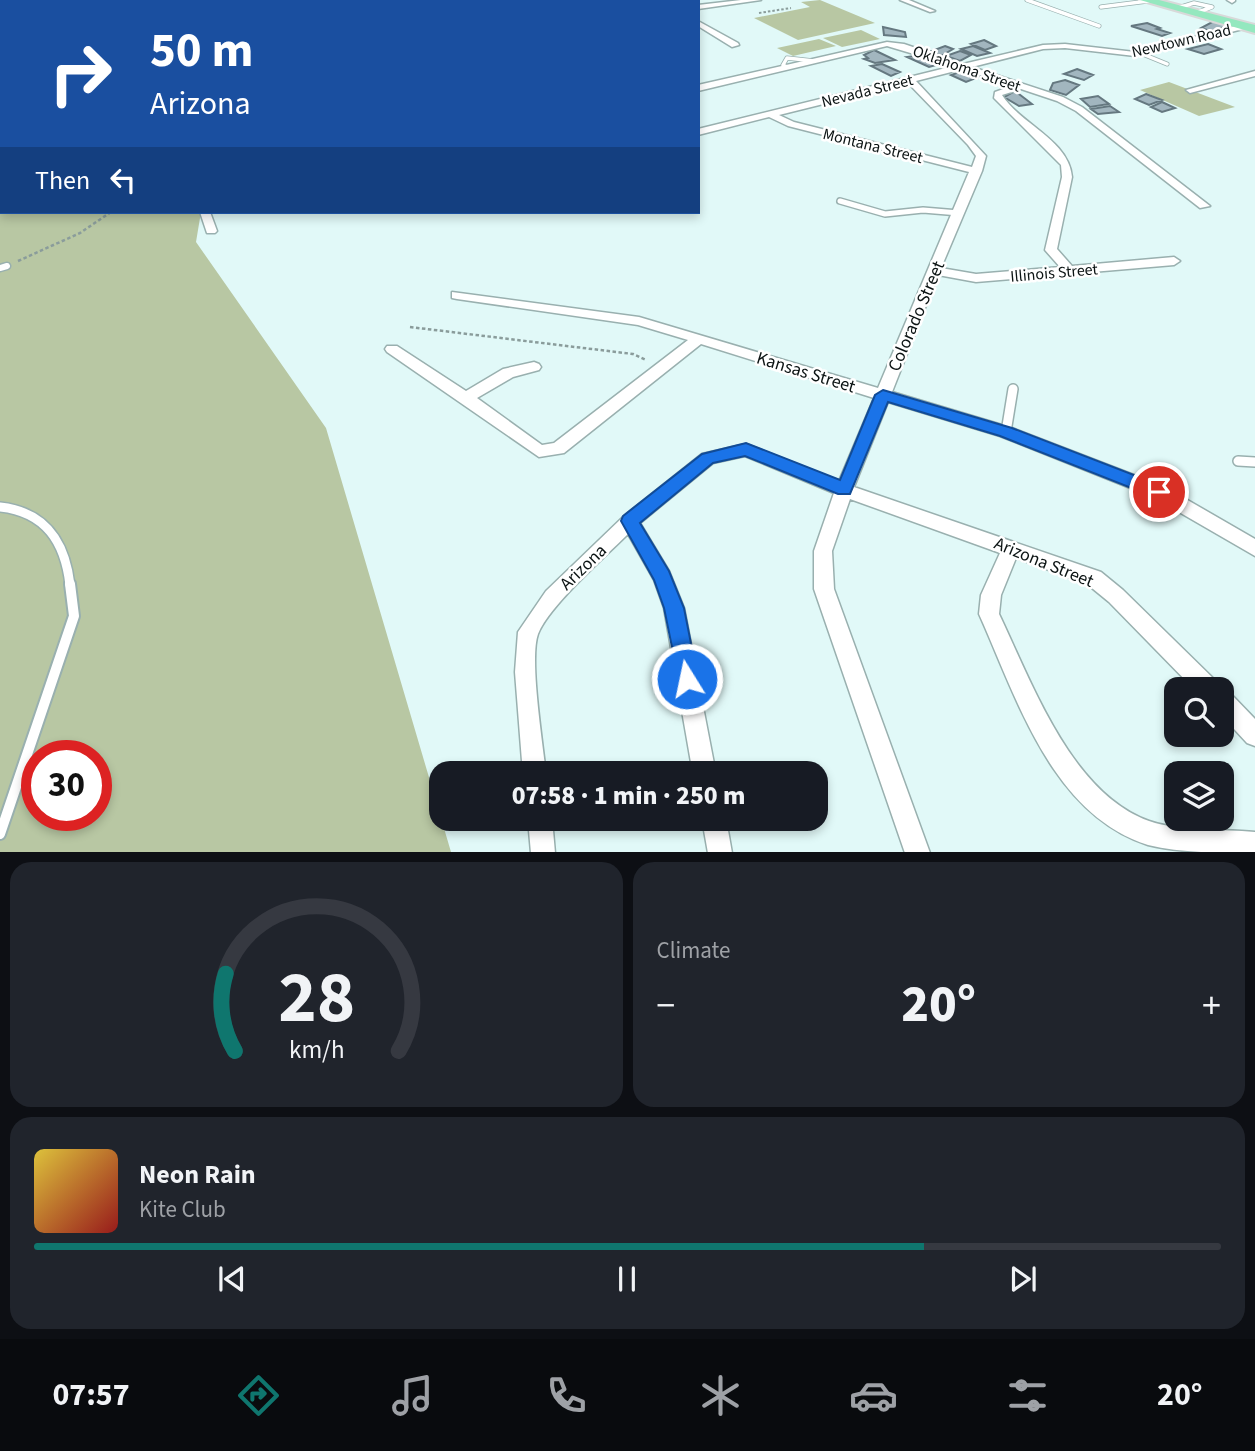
<!DOCTYPE html>
<html lang="en">
<head>
<meta charset="utf-8">
<style>
  :root { --surface:#171b24; --page:#20242c; --text:#f1f3f6; --muted:#9ea1a6; --line:#363941; --accent:#0f766e }
  body { margin:0; font-family:"Source Sans 3",sans-serif; background:var(--page); color:var(--text); height:100vh; display:flex; flex-direction:column; font-size:26px; white-space:nowrap }
  * { box-sizing:border-box; margin:0 }
  p { font-size:23px; color:var(--muted) }
  .icon { flex:none; width:38px; height:38px; fill:none; stroke:currentColor; stroke-width:2; stroke-linecap:round; stroke-linejoin:round }
  .map { position:relative; height:852px; overflow:hidden }
  .sheet { display:flex; flex-direction:column; gap:10px; padding:10px; background:#0d0f14; flex:1 }
  .sheet>* { flex:none }
  .hud { position:absolute; left:0px; top:0px; width:700px; height:214px; box-shadow:0 4px 10px #0003; background:#1a4fa0; color:#fff; overflow:hidden }
  .buttons { position:absolute; left:1164px; top:677px; display:grid; gap:14px }
  .buttons a { display:grid; place-items:center; width:70px; height:70px; border-radius:14px; background:var(--surface); box-shadow:0 4px 10px #0003; font-size:35px }
  .speed { position:absolute; left:21px; top:740px; display:flex; gap:14px; font-size:35px; font-weight:700; text-align:center }
  .speed>* { display:grid; place-content:center; width:91px; height:91px; border-radius:50%; background:var(--surface); box-shadow:0 4px 10px #0003; line-height:1 }
  .speed .limit { border:10px solid #d22; background:#fff; color:#111 }
  .pin { position:absolute; display:grid; place-items:center; width:60px; height:60px; color:#fff; margin:-30px; border:4px solid #fff; border-radius:50%; box-shadow:0 2px 7px #0007 }
  .me { position:absolute; width:77px; margin:-38px; rotate:350deg; stroke-linejoin:round; filter:drop-shadow(0 0 5px #0008) }
  .turn { display:flex; align-items:center; gap:24px; height:147px; padding:0 35px; font-size:32px }
  .turn .icon { width:91px; height:91px; stroke-width:2.5 }
  .turn b { display:block; font-size:49px; line-height:60px }
  .then { display:flex; align-items:center; height:66px; padding:0 35px; background:#0003; gap:14px; font-size:26px }
  .big { font-size:52px; font-weight:800; line-height:1.1 }
  .sheet .widget { flex:1; display:flex; flex-direction:column; justify-content:center; gap:10px; min-width:0; padding:0 24px; border-radius:21px; background:var(--page) }
  .sheet .dial { align-items:center; gap:0 }
  .dial svg { height:182px; overflow:visible; fill:none; stroke:var(--line); stroke-width:7; stroke-linecap:round; text-anchor:middle }
  .dial text { fill:var(--text); stroke:none }
  .song { display:flex; align-items:center; gap:21px }
  .cover { width:84px; height:84px; border-radius:10px; background:linear-gradient(135deg,hsl(50 70% 55%),hsl(0 70% 35%)) }
  .played { height:7px; border-radius:4px; background:linear-gradient(90deg,var(--accent) 75%,var(--line) 75%) }
  .keys { display:flex; justify-content:space-around; direction:ltr }
  .heat { display:flex; justify-content:space-between; align-items:center; font-size:38px; direction:ltr }
  .sheet .tiles { flex:1; display:grid; gap:10px; grid-template-columns:1fr 1fr }
  .widget:last-child { grid-column:span 2 }
  .trip { position:absolute; left:429px; top:761px; width:399px; height:70px; border-radius:21px; background:var(--surface); box-shadow:0 4px 10px #0003; font-weight:800; line-height:70px; text-align:center }
  .tabs { display:flex; height:112px; justify-content:space-around; align-items:center; background:#090b0e; color:var(--muted) }
  .tabs .icon { width:49px; height:49px }
  .tabs .active { color:var(--accent) }
  .tabs b { font-size:32px; color:var(--text) }
  .map>svg:first-child { display:block }
  .green { fill:#b8c7a3; fill-rule:evenodd }
  .building { fill:#a2b6bf; stroke:#657880; stroke-width:2 }
  .lines { fill:none; stroke-linecap:round; stroke-linejoin:round }
  .service-far4-casing { stroke:#99b0af; stroke-width:5 }
  .service-far3-casing { stroke:#99b0af; stroke-width:8 }
  .service-far2-casing { stroke:#99b0af; stroke-width:9 }
  .service-far1-casing { stroke:#99b0af; stroke-width:12 }
  .service-casing { stroke:#99b0af; stroke-width:14 }
  .minor-casing { stroke:#99b0af; stroke-width:3 }
  .primary-casing { stroke:#d8d9d9; stroke-width:4 }
  .path-far1 { stroke:#8a9c9b; stroke-width:2; stroke-dasharray:2.5 2; stroke-linecap:butt }
  .path { stroke:#8a9c9b; stroke-width:2.5; stroke-dasharray:3.5 2.5; stroke-linecap:butt }
  .service-far4 { stroke:#fff; stroke-width:3.5 }
  .service-far3 { stroke:#fff; stroke-width:5 }
  .service-far2 { stroke:#fff; stroke-width:6 }
  .service-far1 { stroke:#fff; stroke-width:9 }
  .service { stroke:#fff; stroke-width:10 }
  .minor { fill:#fff; fill-rule:evenodd }
  .primary { fill:#94e8bf; fill-rule:evenodd }
  .route { fill:#1a73e8; stroke:#114b97; stroke-width:2 }
  .labels { text-anchor:middle; stroke-width:5; stroke-linejoin:round; paint-order:stroke }
  .far-street-label { font-size:16px; fill:#0b1313; stroke:#fff }
  .street-label { font-size:18px; fill:#0b1313; stroke:#fff }
</style>
</head>
<body>
<div class="map">
<svg width="1255" height="853" viewBox="0 0 1255 853">
  <rect width="100%" height="100%" fill="#e1f9f8"/>
  <path class="green" d="M820,0L875,23L798,40L754,18L810,7L801,2Z
    M861,30L880,39L842,47L823,38Z
    M819,39L836,46L793,56L777,48Z
    M0,63L2,212H201L196,242L326,428L451,852L0,853ZM37,756H96V816H37Z
    M1169,82L1235,107L1199,116L1140,90Z"/>
  <path class="building" d="M1214,21L1230,26L1210,31L1201,28Z
    M1147,23L1160,28L1157,29L1170,33L1162,36L1131,26Z
    M883,27L905,32L906,37L884,35Z
    M984,40L996,46L985,50L971,44Z
    M1208,44L1221,49L1204,54L1188,49Z
    M945,46L953,49L941,56L932,51Z
    M973,46L990,53L977,56L961,49Z
    M874,50L895,60L875,63L864,59L868,58L864,55Z
    M960,51L971,55L960,61L946,56Z
    M922,55L940,64L929,67L907,57Z
    M882,64L900,72L891,76L871,66Z
    M1077,69L1093,75L1084,80L1064,74Z
    M965,70L981,76L966,82L951,75Z
    M1065,80L1079,85L1066,95L1050,90L1053,83Z
    M1015,91L1032,104L1019,106L1004,97Z
    M1146,94L1162,100L1149,105L1135,99Z
    M1098,96L1109,104L1090,107L1081,99Z
    M1162,102L1175,108L1162,112L1151,107Z
    M1110,106L1119,112L1098,114L1091,109Z"/>
  <g class="lines">
    <defs>
      <path id="service-far4" d="M1027,0L1099,26
        M1101,7L1148,1
        M1178,8L1194,3L1212,7L1196,13
        M1140,53L1167,64
        M787,67L783,65L787,58L814,61"/>
      <path id="service-far3" d="M840,201L885,214L923,210L959,213"/>
      <path id="service-far2" d="M0,268L7,266"/>
      <path id="service-far1" d="M1006,432L1013,389
        M1238,461L1255,462
        M0,507C46,512 65,542 70,585"/>
      <path id="service" d="M0,834L74,616L70,584"/>
      <path id="minor" d="M322,0H331L320,2Z
        M475,0H481L482,2H475Z
        M741,0H761L698,9V5Z
        M900,0H909L935,11L930,12Z
        M1227,0H1235V1L1232,3Z
        M698,21L738,43L739,45L732,47L698,26Z
        M1244,24L1247,28L1135,56L1065,48L1043,49L972,67L1063,97L1082,107L1210,206L1200,208L1076,111L1057,101L1021,89L1002,95C1020,124 1069,140 1072,177L1057,249L1072,266L1174,257L1180,261L1174,265L976,282L938,275L892,392L1012,428L1165,487L1255,539V556L1153,497L1000,436L888,402L854,487L1101,572L1123,590L1218,683L1220,690H1195L1109,602L1087,584L1016,558L1001,595L999,614C1032,683 1071,793 1149,821C1181,832 1221,829 1255,832V853C1220,853 1182,853 1148,845C1051,814 1017,698 979,614L981,595L1000,553L850,499L832,551L834,589L930,853H905L814,589V551L834,493L745,456L713,463L640,523L669,571L684,608L716,774H693L664,608L654,580L628,534C605,557 549,606 538,634C529,659 543,744 546,774H523L515,672L518,632L546,591L624,516L702,454L746,444L839,481L874,398L701,344L564,453L539,457L387,352L385,349L387,346H397L466,391L503,369L534,362L539,364L541,367L539,370L513,377L477,398L542,445L554,443L688,340L638,325L457,299L452,298V292L639,317L878,388L969,172L788,126L769,117L698,135V129L954,66L887,46L698,91V85L887,42L904,44L963,64L1043,45L1065,44L1135,52ZM963,69L1012,86L995,92L994,98L1061,165L1062,177L1045,250L1060,267L976,274L941,268L982,171L986,156L916,81ZM908,83L968,145L976,156L972,167L794,122L779,115Z
        M0,68H2V72H0Z
        M1255,71V76L1190,93L1186,90Z
        M200,212H210L217,231L215,233H207Z
        M1222,690L1230,693L1255,719V746L1247,743L1222,716Z
        M528,819H552L555,853H531Z
        M702,819H726L732,853H708Z"/>
      <path id="primary" d="M1140,0H1159L1255,25V33Z"/>
    </defs>
    <use href="#service-far4" class="service-far4-casing"/>
    <use href="#service-far3" class="service-far3-casing"/>
    <use href="#service-far2" class="service-far2-casing"/>
    <use href="#service-far1" class="service-far1-casing"/>
    <use href="#service" class="service-casing"/>
    <use href="#minor" class="minor-casing"/>
    <use href="#primary" class="primary-casing"/>
    <path class="path-far1" d="M573,0L575,2
      M759,13L791,8"/>
    <path class="path" d="M18,261L80,233L111,212
      M410,327L633,354L646,360"/>
    <use href="#service-far4" class="service-far4"/>
    <use href="#service-far3" class="service-far3"/>
    <use href="#service-far2" class="service-far2"/>
    <use href="#service-far1" class="service-far1"/>
    <use href="#service" class="service"/>
    <use href="#minor" class="minor"/>
    <use href="#primary" class="primary"/>
  </g>
  <path class="route" d="M883,390L1012,428L1165,487L1167,492L1165,497L1159,499L1000,436L888,402L850,494H838L745,456L713,463L640,523L669,571L684,608L698,679L695,686L687,689L680,686L664,608L654,580L621,521L623,516L702,454L746,443L840,480L875,395Z"/>
  <g class="labels">
    <g class="far-street-label">
      <text transform="translate(1181 40) rotate(-13)" y="6">Newtown Road</text>
      <text transform="translate(967 68) rotate(19)" y="6">Oklahoma Street</text>
      <text transform="translate(867 90) rotate(-14)" y="6">Nevada Street</text>
      <text transform="translate(873 145) rotate(14)" y="6">Montana Street</text>
      <text transform="translate(1054 272) rotate(-5)" y="6">Illinois Street</text>
    </g>
    <g class="street-label">
      <text transform="translate(916 316) rotate(-67)" y="6">Colorado Street</text>
      <text transform="translate(806 372) rotate(17)" y="6">Kansas Street</text>
      <text transform="translate(1044 562) rotate(22)" y="6">Arizona Street</text>
      <text transform="translate(583 567) rotate(-44)" y="6">Arizona</text>
    </g>
  </g>
</svg>
<div class="buttons">
<a><svg class="icon" aria-label="search" viewBox="0 0 24 24"><circle cx="10" cy="10" r="6"/><path d="M15 15l6 6"/></svg></a>
<a><svg class="icon" aria-label="layers" viewBox="0 0 24 24"><path d="M12 4l9 5-9 5-9-5zM3 14l9 5 9-5"/></svg></a>
</div>
<div class="speed"><div class="limit">30</div></div>
<div class="pin" style="left:1159px;top:492px;background:#d93025"><svg class="icon" aria-label="arrive" viewBox="0 0 24 24"><path d="M6 21V4h12l-3 4 3 4H6"/></svg></div>
<svg class="me" style="left:687px;top:679px" viewBox="-20 -20 40 40"><circle r="17" fill="#1a73e8" stroke="#fff" stroke-width="3"/><path d="M0-11L8 9 0 5-8 9z" fill="#fff"/></svg>
<div class="trip">07:58 · 1 min · 250 m</div>
<div class="hud">
<div class="turn"><svg class="icon" aria-label="right" viewBox="0 0 24 24"><path d="M7 20v-9h11M14 6l5 5-5 5"/></svg><div><b>50 m</b>Arizona</div></div>
<div class="then">Then<svg class="icon" aria-label="left" viewBox="0 0 24 24"><path d="M17 20v-9H6M10 6l-5 5 5 5"/></svg></div>
</div>
</div>
<section class="sheet">
<div class="tiles">
<div class="widget dial"><svg viewBox="0 0 100 80">
<path d="M14 69A42 42 0 1 1 86 69"/>
<path d="M14 69A42 42 0 0 1 10 35" stroke="#0f766e"/>
<text x="50" y="56" font-size="32" font-weight="700">28</text>
<text x="50" y="72" font-size="11">km/h</text>
</svg></div>
<div class="widget"><p>Climate</p>
<div class="heat"><a>−</a><b class="big">20°</b><a>+</a></div>
</div>
<div class="widget">
<div class="song"><i class="cover"></i><div><b>Neon Rain</b><p>Kite Club</p></div></div>
<div class="played"></div>
<div class="keys"><svg class="icon" aria-label="previous" viewBox="0 0 24 24"><path d="M18 5L8 12l10 7zM5 5v14"/></svg><svg class="icon" aria-label="pause" viewBox="0 0 24 24"><path d="M8 5v14M16 5v14"/></svg><svg class="icon" aria-label="next" viewBox="0 0 24 24"><path d="M6 5l10 7-10 7zM19 5v14"/></svg></div>
</div>
</div>
</section>
<nav class="tabs">
<b>07:57</b>
<svg class="icon active" aria-label="directions" viewBox="0 0 24 24"><path d="M12 3l9 9-9 9-9-9zM9 14v-3h6M13 9l2 2-2 2"/></svg>
<svg class="icon" aria-label="music" viewBox="0 0 24 24"><path d="M9 18V5l10-2v13"/><circle cx="6" cy="18" r="3"/><circle cx="16" cy="16" r="3"/></svg>
<svg class="icon" aria-label="phone" viewBox="0 0 24 24"><path d="M5 4h4l2 5-3 2q2 4 5 5l2-3 5 2v4C11 20 4 13 5 4z"/></svg>
<svg class="icon" aria-label="climate" viewBox="0 0 24 24"><path d="M12 3v18M4 7l16 10M4 17L20 7"/></svg>
<svg class="icon" aria-label="car" viewBox="0 0 24 24"><path d="M5 17H2v-5l4-1 3-4h7l3 4 3 1v5h-3M9 17h6M6 11h13"/><circle cx="7" cy="17" r="2"/><circle cx="17" cy="17" r="2"/></svg>
<svg class="icon" aria-label="filters" viewBox="0 0 24 24"><path d="M4 7h16M4 17h16"/><circle cx="9" cy="7" r="2"/><circle cx="15" cy="17" r="2"/></svg>
<b>20°</b>
</nav>
</body>
</html>
